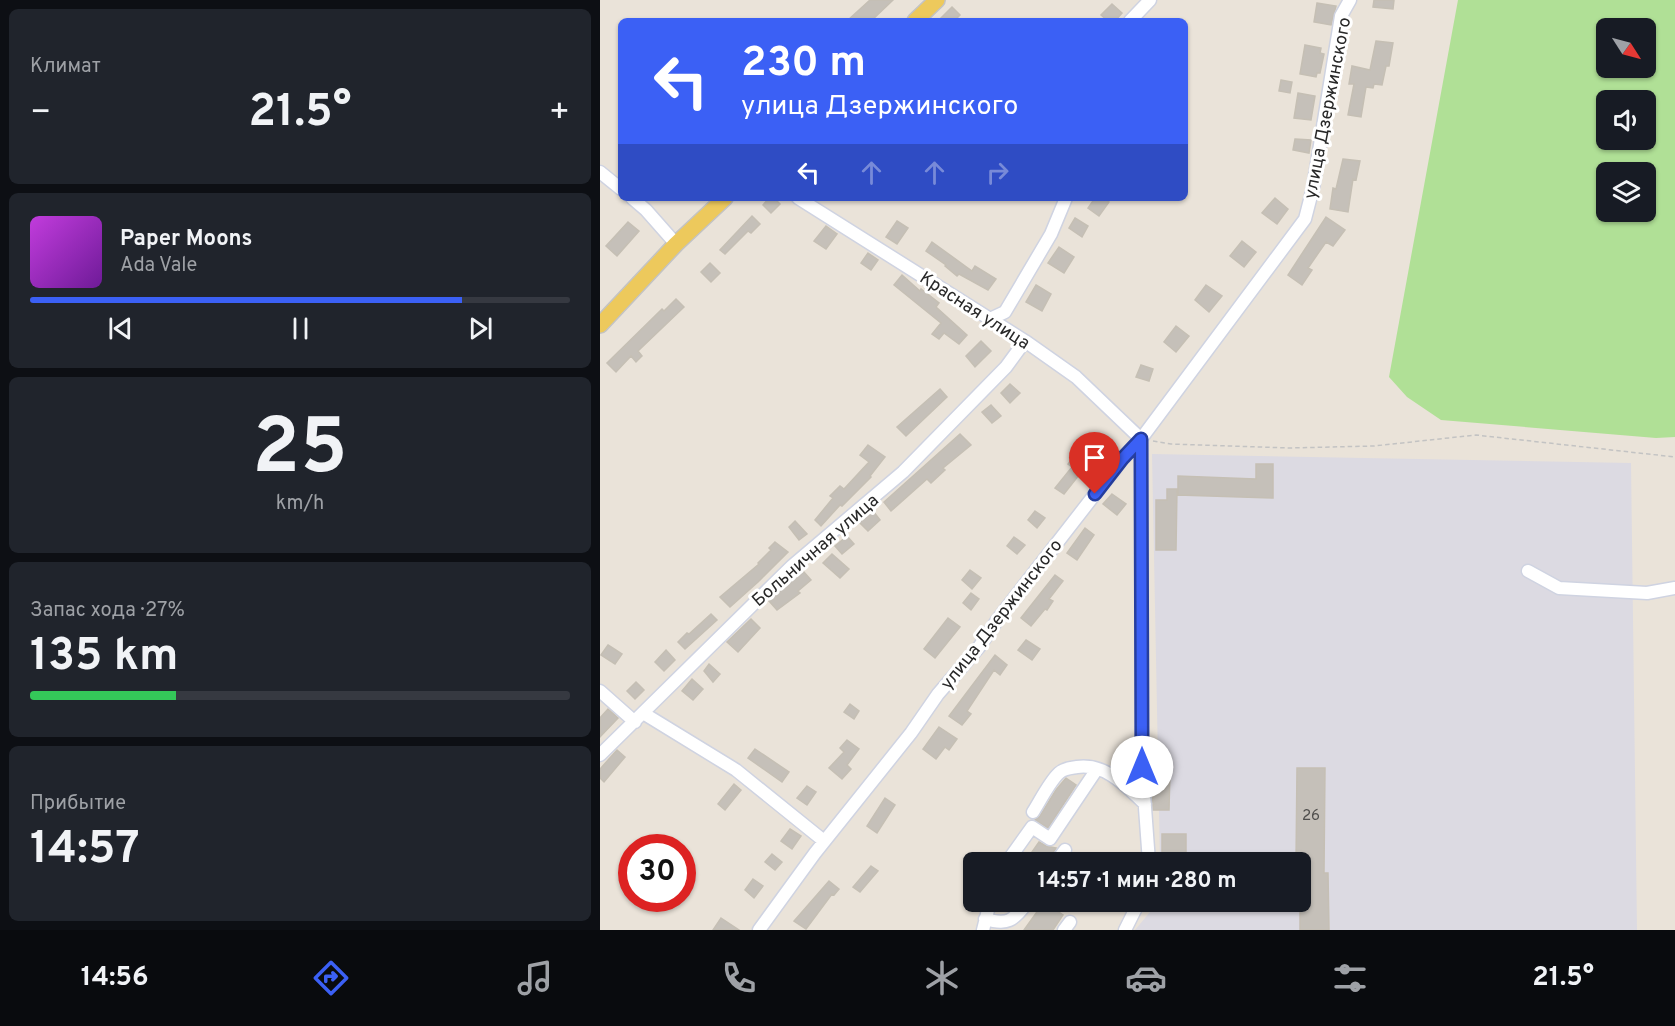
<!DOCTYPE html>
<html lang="ru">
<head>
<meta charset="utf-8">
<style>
  :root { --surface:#171b24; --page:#20242c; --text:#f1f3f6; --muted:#9ea1a6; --line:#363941; --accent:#3b60f5 }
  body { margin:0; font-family:Overpass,sans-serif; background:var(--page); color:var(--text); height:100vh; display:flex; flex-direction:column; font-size:22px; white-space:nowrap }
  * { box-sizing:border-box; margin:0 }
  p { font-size:20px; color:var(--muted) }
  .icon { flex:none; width:33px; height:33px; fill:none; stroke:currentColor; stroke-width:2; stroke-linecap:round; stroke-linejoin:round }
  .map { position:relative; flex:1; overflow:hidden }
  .side { display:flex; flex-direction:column; gap:9px; padding:9px; background:#0d0f14; width:600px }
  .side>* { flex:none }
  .hud { position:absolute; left:18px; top:18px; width:570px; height:183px; border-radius:9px; box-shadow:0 2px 4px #0004; background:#3b60f5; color:#fff; overflow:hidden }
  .needle { width:39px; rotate:126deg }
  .tools { position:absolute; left:996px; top:18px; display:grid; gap:12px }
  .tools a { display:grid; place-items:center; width:60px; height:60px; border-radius:9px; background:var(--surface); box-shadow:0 2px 4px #0004; font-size:30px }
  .speed { position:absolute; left:18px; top:834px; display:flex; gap:12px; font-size:30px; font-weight:700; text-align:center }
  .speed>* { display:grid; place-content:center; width:78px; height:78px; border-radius:50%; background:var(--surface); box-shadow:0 2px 4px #0004; line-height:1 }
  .speed .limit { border:9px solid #d22; background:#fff; color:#111 }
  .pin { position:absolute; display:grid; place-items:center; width:51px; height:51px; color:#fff; margin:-62px -26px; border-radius:50% 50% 50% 0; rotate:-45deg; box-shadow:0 0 6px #0007 }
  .pin .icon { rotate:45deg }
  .me { position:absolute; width:66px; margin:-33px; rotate:0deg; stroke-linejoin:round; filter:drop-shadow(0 0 4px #0008) }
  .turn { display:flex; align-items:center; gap:21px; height:126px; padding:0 24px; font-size:27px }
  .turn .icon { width:78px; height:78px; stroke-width:2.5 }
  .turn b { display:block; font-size:42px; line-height:51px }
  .lanes { display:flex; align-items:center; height:57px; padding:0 24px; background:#0003; justify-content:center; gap:30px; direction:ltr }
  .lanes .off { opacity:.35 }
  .big { font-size:45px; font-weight:700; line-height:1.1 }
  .side .widget { flex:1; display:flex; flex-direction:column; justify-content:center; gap:9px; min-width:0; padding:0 21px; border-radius:9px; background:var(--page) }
  .side .dial { align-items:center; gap:0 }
  .dial b { font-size:78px; line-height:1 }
  .song { display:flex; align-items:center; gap:18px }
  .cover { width:72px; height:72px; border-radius:9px; background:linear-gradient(135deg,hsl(290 70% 55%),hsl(280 70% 35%)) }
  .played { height:6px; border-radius:3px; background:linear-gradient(90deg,var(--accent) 80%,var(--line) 80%) }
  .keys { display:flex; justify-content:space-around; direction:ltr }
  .heat { display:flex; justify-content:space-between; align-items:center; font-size:33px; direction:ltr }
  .charge { height:9px; border-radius:4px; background:linear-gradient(90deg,#34c759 27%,var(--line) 0) }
  .trip { position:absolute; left:363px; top:852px; width:348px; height:60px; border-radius:9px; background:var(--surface); box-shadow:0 2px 4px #0004; font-weight:700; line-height:60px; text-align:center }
  .tabs { display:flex; height:96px; justify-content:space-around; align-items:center; background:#090b0e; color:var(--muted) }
  .tabs .icon { width:42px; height:42px }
  .tabs .active { color:var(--accent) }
  .tabs b { font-size:27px; color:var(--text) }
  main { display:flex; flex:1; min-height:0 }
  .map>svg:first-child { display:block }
  .industrial { fill:#dcdae2 }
  .green { fill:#b0e096; fill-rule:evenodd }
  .building { fill:#c5c0b9; stroke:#c5bfb4; stroke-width:1.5 }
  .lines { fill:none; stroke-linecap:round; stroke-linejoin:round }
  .minor-casing { stroke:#cfd3e1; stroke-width:15 }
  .major-casing { stroke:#c3c3c3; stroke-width:18 }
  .path { stroke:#c3c3c3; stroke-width:1.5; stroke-dasharray:4.5 3; stroke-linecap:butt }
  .minor { stroke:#fff; stroke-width:12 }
  .major { stroke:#edc95c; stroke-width:15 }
  .route-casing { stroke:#263e9f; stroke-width:15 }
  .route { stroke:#3b60f5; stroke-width:10 }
  .labels { text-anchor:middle; stroke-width:6; stroke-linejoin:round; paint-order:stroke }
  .number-label { font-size:15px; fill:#4f4e4c }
  .street-label { font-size:18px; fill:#282828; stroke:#fff }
</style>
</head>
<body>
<main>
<section class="side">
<div class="widget"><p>Климат</p>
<div class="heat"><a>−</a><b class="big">21.5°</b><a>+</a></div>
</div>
<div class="widget">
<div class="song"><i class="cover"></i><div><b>Paper Moons</b><p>Ada Vale</p></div></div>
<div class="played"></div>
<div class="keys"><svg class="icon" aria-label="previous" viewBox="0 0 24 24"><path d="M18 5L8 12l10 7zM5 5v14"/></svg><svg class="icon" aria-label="pause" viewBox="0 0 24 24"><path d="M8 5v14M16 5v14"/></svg><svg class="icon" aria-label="next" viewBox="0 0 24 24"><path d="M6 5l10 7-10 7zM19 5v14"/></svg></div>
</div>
<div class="widget dial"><b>25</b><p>km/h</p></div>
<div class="widget"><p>Запас хода · 27%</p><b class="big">135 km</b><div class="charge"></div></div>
<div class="widget"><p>Прибытие</p><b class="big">14:57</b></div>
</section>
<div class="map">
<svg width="1075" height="930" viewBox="0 0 1075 930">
  <rect width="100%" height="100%" fill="#eae3d9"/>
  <path class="industrial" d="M552,454L1031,463L1037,930H535L550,912L555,902H700V862H560Z"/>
  <path class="green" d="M858,0H1075V437L1056,438L841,420L807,397L789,377ZM1006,28H1046V68H1006ZM1006,100H1046V140H1006ZM1006,172H1046V212H1006Z"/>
  <path class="building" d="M270,0H293L271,21H247Z
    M774,0H794L793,9L773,7Z
    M717,3L736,6L731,25L714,22Z
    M512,4L522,13L515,21H508L501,15Z
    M352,7L360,15L354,21H338Z
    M776,41L793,43L789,66H786L782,85L774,84L773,88L766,87L761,117L748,115L754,84H749L752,66L770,70Z
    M705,45L721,48L720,53L724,54L720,73H717L716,77L700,74Z
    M681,80L692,82L690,93L679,91Z
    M698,93L715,96L711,120L694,118Z
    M695,139L711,140L709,153L693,150Z
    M743,159L760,161L756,180L753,179L748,212L730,209L733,188L736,189Z
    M169,198H174L180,204L171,213L163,205Z
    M495,198H503L509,202L499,216L488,208Z
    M675,198L688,209L677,224L662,213Z
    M152,216L160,224L151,233L148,231L125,254L120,250Z
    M726,217L745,230L733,246L726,242L708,268L712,270L702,285L688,275Z
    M475,218L488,226L482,237L469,228Z
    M297,221L308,228L297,244L286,237Z
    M28,222L39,231L17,256L6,246Z
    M226,226L237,234L226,249L214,241Z
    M642,241L656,252L644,267L630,256Z
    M332,242L372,271L375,266L396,279L388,290L359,274L357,276L345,266L346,265L326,251Z
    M459,247L474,257L464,273L448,263Z
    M268,253L278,260L271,270L261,263Z
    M110,263L120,273L111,282L101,272Z
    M302,275L320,291L321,289L339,303L336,307L367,335L359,344L344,333L339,339L332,334L341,323L294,285Z
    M436,285L451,294L442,311L426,302Z
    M606,285L622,296L609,312L595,300Z
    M76,299L84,307L38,351L42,356L36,362L31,356L16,372L7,363L62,309L64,311Z
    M576,326L589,336L576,352L564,342Z
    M381,341L391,351L375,367L366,356Z
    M541,365L553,369L549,381L536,377Z
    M410,384L420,393L410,403L401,393Z
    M340,389L347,397L306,436L297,427Z
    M391,405L401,416L392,423L382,412Z
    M360,434L371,445L343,468L345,470L331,483L327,479L291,511L284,502Z
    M268,445L285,457L270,476L271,477L242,506L240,505L221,526L215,520L233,498L230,496L240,486L244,489L269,462L260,455Z
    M489,445L498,451L464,494L455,488L472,467L468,464L475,455L480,459Z
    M656,464H673V498L578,495V476L656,479Z
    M567,489H577L576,550H556V500H567Z
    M512,494L526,504L517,515L503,504Z
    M273,511L280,520L268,531L259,522Z
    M435,511L445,518L437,528L428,520Z
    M195,521L207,534L199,540L189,527Z
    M485,528L494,535L477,560L467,553Z
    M247,536L254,544L242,554L235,546Z
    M414,537L425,545L417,554L407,546Z
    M175,542L188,552L158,582L130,607L120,597L159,564L158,563L171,550L169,548Z
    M232,554L249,569L240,578L223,563Z
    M370,570L381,578L372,589L362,580Z
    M203,571L211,580L198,591L200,593L177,610L169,601L188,581Z
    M455,575L463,581L449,599L453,601L447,610L445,609L431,626L421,618Z
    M371,593L379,599L371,610L363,603Z
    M111,614L117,620L85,649L78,642L87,633L89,634Z
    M348,618L360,627L335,658L324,649Z
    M151,619L160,628L138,652L127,642Z
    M426,640L440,649L432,660L418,650Z
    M8,645L22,654L15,664L1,655Z
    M66,650L75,660L64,671L55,662Z
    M395,655L407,665L400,675L394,670L367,711L371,714L362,725L349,716Z
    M109,664L120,674L113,682L104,671Z
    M92,679L103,689L93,700L82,691Z
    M36,682L44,690L35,699L27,691Z
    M250,704L259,711L254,719L244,712Z
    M8,709L18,718L0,737V718Z
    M339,727L357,739L349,750L345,747L336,759L323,749Z
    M247,740L259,749L247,765L251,769L242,779L229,768L244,752L240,748Z
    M155,749L189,772L182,782L148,758Z
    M17,750L25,757L4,782L0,778V769Z
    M697,768H725L724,873H728L729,930H700V862H696Z
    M552,770L570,771L569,810H553Z
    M466,778L476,785L448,828L435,820L440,816L456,790Z
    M134,784L141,790L125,810L118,804Z
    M207,786L216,792L207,805L197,798Z
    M285,798L295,805L277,833L267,826Z
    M190,829L201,836L192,849L181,841Z
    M562,834H586V862H562Z
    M439,842L446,846L456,848L448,861L425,862Z
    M172,854L182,862L175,870L165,862Z
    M271,866L278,871L260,892L253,887Z
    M153,879L163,886L154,898L145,890Z
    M229,881L239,889L234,895L232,894L206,929L194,921Z
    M444,902L463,915L453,930H424Z
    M121,918L139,930H113Z"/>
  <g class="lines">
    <defs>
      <path id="minor" d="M530,21L550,0
        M0,172L21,189
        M32,198L46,210L76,244
        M198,198L425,341L476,377L541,439L542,767L549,862
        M390,319L405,312L451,234L466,198
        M928,571L959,588L1047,593L1075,588
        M0,691L35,722
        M43,713L136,770L224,841
        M0,755L192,566L303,472L406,367L425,341
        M433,812C440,801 450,781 459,773C464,768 471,768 477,767C506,763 526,786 545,804
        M407,862L432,827L450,839L497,769
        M456,862L465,850
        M385,919C409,926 413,920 428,902
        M159,930L215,853L311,733L338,694L379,647L398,619L523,458L541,439L705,219L713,188L741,16L750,0
        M383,930L390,902
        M464,930L470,922
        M525,930L539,902"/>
      <path id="major" d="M315,21L337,0
        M0,325L76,244L125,198"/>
    </defs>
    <use href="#minor" class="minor-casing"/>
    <use href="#major" class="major-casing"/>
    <path class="path" d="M553,441L571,444L689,448L774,446L876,435L1075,457"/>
    <use href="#minor" class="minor"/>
    <use href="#major" class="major"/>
  </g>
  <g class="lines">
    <defs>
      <path id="route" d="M495,494L523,458L541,439L542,767"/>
    </defs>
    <use href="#route" class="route-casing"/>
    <use href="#route" class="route"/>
  </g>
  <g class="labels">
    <g class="number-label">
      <text x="711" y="820">26</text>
    </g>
    <g class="street-label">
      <text transform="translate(727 108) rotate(-79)" y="6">улица Дзержинского</text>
      <text transform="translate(375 310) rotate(33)" y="6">Красная улица</text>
      <text transform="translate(215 550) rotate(-41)" y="6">Больничная улица</text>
      <text transform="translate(401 614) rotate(-52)" y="6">улица Дзержинского</text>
    </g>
  </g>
</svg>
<div class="tools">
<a><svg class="needle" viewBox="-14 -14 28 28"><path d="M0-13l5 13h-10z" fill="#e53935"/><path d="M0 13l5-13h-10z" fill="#9ea1a6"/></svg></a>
<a><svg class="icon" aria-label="sound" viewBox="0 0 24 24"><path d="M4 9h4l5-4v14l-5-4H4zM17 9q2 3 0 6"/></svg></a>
<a><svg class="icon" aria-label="layers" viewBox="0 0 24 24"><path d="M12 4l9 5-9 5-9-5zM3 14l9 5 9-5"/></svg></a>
</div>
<div class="speed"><div class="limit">30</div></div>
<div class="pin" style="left:495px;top:494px;background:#d93025"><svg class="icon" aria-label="arrive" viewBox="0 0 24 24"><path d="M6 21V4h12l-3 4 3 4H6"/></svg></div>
<svg class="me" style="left:542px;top:767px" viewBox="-20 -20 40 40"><circle r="19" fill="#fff"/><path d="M0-13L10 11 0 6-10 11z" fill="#3b60f5"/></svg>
<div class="trip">14:57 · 1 мин · 280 m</div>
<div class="hud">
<div class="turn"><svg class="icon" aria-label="left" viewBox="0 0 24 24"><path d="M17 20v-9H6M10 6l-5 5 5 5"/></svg><div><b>230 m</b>улица Дзержинского</div></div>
<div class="lanes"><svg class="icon" aria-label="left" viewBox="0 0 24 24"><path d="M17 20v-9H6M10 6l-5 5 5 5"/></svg><svg class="icon off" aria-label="ahead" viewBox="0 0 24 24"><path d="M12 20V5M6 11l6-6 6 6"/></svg><svg class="icon off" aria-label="ahead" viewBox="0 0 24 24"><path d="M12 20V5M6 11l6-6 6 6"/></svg><svg class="icon off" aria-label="right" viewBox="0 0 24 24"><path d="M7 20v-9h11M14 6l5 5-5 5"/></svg></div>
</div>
</div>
</main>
<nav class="tabs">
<b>14:56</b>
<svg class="icon active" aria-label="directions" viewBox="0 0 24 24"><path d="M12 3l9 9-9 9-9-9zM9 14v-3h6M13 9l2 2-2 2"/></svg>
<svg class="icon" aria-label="music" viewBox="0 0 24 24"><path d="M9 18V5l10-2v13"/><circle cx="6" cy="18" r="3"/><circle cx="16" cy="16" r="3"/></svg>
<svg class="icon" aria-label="phone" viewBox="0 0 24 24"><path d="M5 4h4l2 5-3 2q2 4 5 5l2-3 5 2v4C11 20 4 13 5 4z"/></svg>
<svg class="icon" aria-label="climate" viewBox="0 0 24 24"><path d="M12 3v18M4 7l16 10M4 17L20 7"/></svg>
<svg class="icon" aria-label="car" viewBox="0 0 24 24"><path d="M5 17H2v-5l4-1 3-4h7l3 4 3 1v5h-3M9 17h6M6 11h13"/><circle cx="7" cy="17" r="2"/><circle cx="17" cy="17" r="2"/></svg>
<svg class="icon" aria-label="filters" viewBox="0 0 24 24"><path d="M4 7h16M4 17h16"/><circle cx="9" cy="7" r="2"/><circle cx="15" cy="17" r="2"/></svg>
<b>21.5°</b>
</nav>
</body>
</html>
